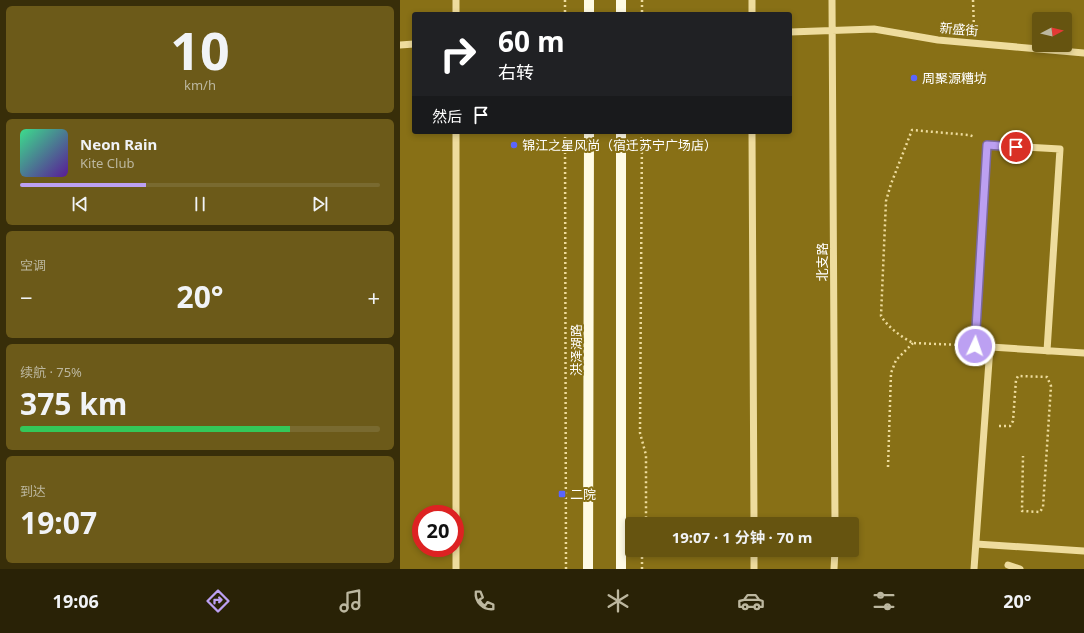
<!DOCTYPE html>
<html lang="zh">
<head>
<meta charset="utf-8">
<style>
  :root { --surface:#665410; --page:#6c5a19; --text:#f1f3f6; --muted:#bcb79f; --line:#796a30; --accent:#bca0f2 }
  body { margin:0; font-family:"Noto Sans","Noto Sans SC",sans-serif; background:var(--page); color:var(--text); height:100vh; display:flex; flex-direction:column; font-size:15px; white-space:nowrap }
  * { box-sizing:border-box; margin:0 }
  p { font-size:13px; color:var(--muted) }
  .icon { flex:none; width:22px; height:22px; fill:none; stroke:currentColor; stroke-width:2; stroke-linecap:round; stroke-linejoin:round }
  .map { position:relative; flex:1; overflow:hidden }
  .sheet { display:flex; flex-direction:column; gap:6px; padding:6px; background:#382e09; width:400px }
  .sheet>* { flex:none }
  .top-card { position:absolute; left:12px; top:12px; width:380px; height:122px; border-radius:4px; box-shadow:0 2px 6px #0003; background:#202124; color:#fff; overflow:hidden }
  .needle { width:26px; rotate:83deg }
  .controls { position:absolute; left:632px; top:12px; display:grid; gap:8px }
  .controls a { display:grid; place-items:center; width:40px; height:40px; border-radius:4px; background:var(--surface); box-shadow:0 2px 6px #0003; font-size:20px }
  .speed { position:absolute; left:12px; top:505px; display:flex; gap:8px; font-size:20px; font-weight:700; text-align:center }
  .speed>* { display:grid; place-content:center; width:52px; height:52px; border-radius:50%; background:var(--surface); box-shadow:0 2px 6px #0003; line-height:1 }
  .speed .limit { border:6px solid #d22; background:#fff; color:#111 }
  .pin { position:absolute; display:grid; place-items:center; width:34px; height:34px; color:#fff; margin:-17px; border:2px solid #fff; border-radius:50%; box-shadow:0 1px 4px #0007 }
  .me { position:absolute; width:44px; margin:-22px; rotate:3deg; stroke-linejoin:round; filter:drop-shadow(0 0 3px #0008) }
  .turn { display:flex; align-items:center; gap:14px; height:84px; padding:0 20px; font-size:18px }
  .turn .icon { width:52px; height:52px; stroke-width:2.5 }
  .turn b { display:block; font-size:28px; line-height:34px }
  .then { display:flex; align-items:center; height:38px; padding:0 20px; background:#0003; gap:8px; font-size:15px }
  .big { font-size:30px; font-weight:700; line-height:1.1 }
  .sheet .card { flex:1; display:flex; flex-direction:column; justify-content:center; gap:6px; min-width:0; padding:0 14px; border-radius:6px; background:var(--page) }
  .sheet .dial { align-items:center; gap:0 }
  .dial b { font-size:52px; line-height:1 }
  .song { display:flex; align-items:center; gap:12px }
  .cover { width:48px; height:48px; border-radius:6px; background:linear-gradient(135deg,hsl(150 70% 55%),hsl(270 70% 35%)) }
  .played { height:4px; border-radius:2px; background:linear-gradient(90deg,var(--accent) 35%,var(--line) 35%) }
  .keys { display:flex; justify-content:space-around; direction:ltr }
  .heat { display:flex; justify-content:space-between; align-items:center; font-size:22px; direction:ltr }
  .charge { height:6px; border-radius:3px; background:linear-gradient(90deg,#34c759 75%,var(--line) 0) }
  .trip { position:absolute; left:225px; top:517px; width:234px; height:40px; border-radius:4px; background:var(--surface); box-shadow:0 2px 6px #0003; font-weight:700; line-height:40px; text-align:center }
  .tabs { display:flex; height:64px; justify-content:space-around; align-items:center; background:#292206; color:var(--muted) }
  .tabs .icon { width:28px; height:28px }
  .tabs .active { color:var(--accent) }
  .tabs b { font-size:18px; color:var(--text) }
  main { display:flex; flex:1; min-height:0 }
  .map>svg:first-child { display:block }
  .lines { fill:none; stroke-linecap:round; stroke-linejoin:round }
  .path { stroke:#eedc9d; stroke-width:2.5; stroke-dasharray:2 3; stroke-linecap:butt }
  .minor { stroke:#eedc9d; stroke-width:7 }
  .major { stroke:#fffbe4; stroke-width:10 }
  .route-casing { stroke:#7a689d; stroke-width:10 }
  .route { stroke:#bca0f2; stroke-width:7 }
  .poi-dot { fill:#5a65ff; stroke:#887016; stroke-width:1.5 }
  .labels { text-anchor:middle; stroke-width:4; stroke-linejoin:round; paint-order:stroke }
  .street-label { font-size:13px; fill:#fff; stroke:#887016 }
  .poi-label { font-size:13px; fill:#fff; stroke:#887016; text-anchor:start }
</style>
</head>
<body>
<main>
<section class="sheet">
<div class="card dial"><b>10</b><p>km/h</p></div>
<div class="card">
<div class="song"><i class="cover"></i><div><b>Neon Rain</b><p>Kite Club</p></div></div>
<div class="played"></div>
<div class="keys"><svg class="icon" aria-label="previous" viewBox="0 0 24 24"><path d="M18 5L8 12l10 7zM5 5v14"/></svg><svg class="icon" aria-label="pause" viewBox="0 0 24 24"><path d="M8 5v14M16 5v14"/></svg><svg class="icon" aria-label="next" viewBox="0 0 24 24"><path d="M6 5l10 7-10 7zM19 5v14"/></svg></div>
</div>
<div class="card"><p>空调</p>
<div class="heat"><a>−</a><b class="big">20°</b><a>+</a></div>
</div>
<div class="card"><p>续航 · 75%</p><b class="big">375 km</b><div class="charge"></div></div>
<div class="card"><p>到达</p><b class="big">19:07</b></div>
</section>
<div class="map">
<svg width="684" height="569" viewBox="0 0 684 569">
  <rect width="100%" height="100%" fill="#887016"/>
  <g class="lines">
    <path class="path" d="M165,0V14
      M242,0V14
      M573,0L574,29
      M165,132L166,569
      M242,132L240,433L246,455V524
      M561,345L513,343C501,337 488,327 481,316L486,201L491,184L512,130L569,135L575,137
      M599,426H610L613,421L616,380L618,376L647,377L651,386L643,507L640,512L622,511L623,456
      M488,467L491,373L496,360L513,343
      M242,569V550"/>
    <path class="minor" d="M352,0V14
      M432,0L435,524
      M56,14V0
      M390,32L474,29L538,40L684,53
      M0,45L14,44
      M56,132V569
      M352,132L354,524
      M647,351L660,149L587,145L575,346L684,353
      M576,544L684,551
      M354,550V569
      M608,565L620,569
      M434,569L435,550
      M574,569L590,347"/>
    <path class="major" d="M189,0V14
      M221,0V14
      M188,569L189,132
      M221,569V132"/>
  </g>
  <g class="lines">
    <defs>
      <path id="route" d="M575,346L587,145L616,147"/>
    </defs>
    <use href="#route" class="route-casing"/>
    <use href="#route" class="route"/>
  </g>
  <g class="poi-dot">
    <circle cx="514" cy="78" r="4"/>
    <circle cx="114" cy="145" r="4"/>
    <rect x="158" y="490" width="8" height="8" rx="2"/>
  </g>
  <g class="labels">
    <g class="street-label">
      <text transform="translate(559 29) rotate(5)" y="5">新盛街</text>
      <text transform="translate(422 262) rotate(-90)" y="5">北支路</text>
      <text transform="translate(176 350) rotate(-90)" y="5">洪泽湖路</text>
    </g>
    <g class="poi-label">
      <text x="522" y="83">周聚源糟坊</text>
      <text x="122" y="150">锦江之星风尚（宿迁苏宁广场店）</text>
      <text x="170" y="499">二院</text>
    </g>
  </g>
</svg>
<div class="controls">
<a><svg class="needle" viewBox="-14 -14 28 28"><path d="M0-13l5 13h-10z" fill="#e53935"/><path d="M0 13l5-13h-10z" fill="#bcb79f"/></svg></a>
</div>
<div class="speed"><div class="limit">20</div></div>
<div class="pin" style="left:616px;top:147px;background:#d93025"><svg class="icon" aria-label="arrive" viewBox="0 0 24 24"><path d="M6 21V4h12l-3 4 3 4H6"/></svg></div>
<svg class="me" style="left:575px;top:346px" viewBox="-20 -20 40 40"><circle r="17" fill="#bca0f2" stroke="#fff" stroke-width="3"/><path d="M0-11L8 9 0 5-8 9z" fill="#fff"/></svg>
<div class="trip">19:07 · 1 分钟 · 70 m</div>
<div class="top-card">
<div class="turn"><svg class="icon" aria-label="right" viewBox="0 0 24 24"><path d="M7 20v-9h11M14 6l5 5-5 5"/></svg><div><b>60 m</b>右转</div></div>
<div class="then">然后<svg class="icon" aria-label="arrive" viewBox="0 0 24 24"><path d="M6 21V4h12l-3 4 3 4H6"/></svg></div>
</div>
</div>
</main>
<nav class="tabs">
<b>19:06</b>
<svg class="icon active" aria-label="directions" viewBox="0 0 24 24"><path d="M12 3l9 9-9 9-9-9zM9 14v-3h6M13 9l2 2-2 2"/></svg>
<svg class="icon" aria-label="music" viewBox="0 0 24 24"><path d="M9 18V5l10-2v13"/><circle cx="6" cy="18" r="3"/><circle cx="16" cy="16" r="3"/></svg>
<svg class="icon" aria-label="phone" viewBox="0 0 24 24"><path d="M5 4h4l2 5-3 2q2 4 5 5l2-3 5 2v4C11 20 4 13 5 4z"/></svg>
<svg class="icon" aria-label="climate" viewBox="0 0 24 24"><path d="M12 3v18M4 7l16 10M4 17L20 7"/></svg>
<svg class="icon" aria-label="car" viewBox="0 0 24 24"><path d="M5 17H2v-5l4-1 3-4h7l3 4 3 1v5h-3M9 17h6M6 11h13"/><circle cx="7" cy="17" r="2"/><circle cx="17" cy="17" r="2"/></svg>
<svg class="icon" aria-label="filters" viewBox="0 0 24 24"><path d="M4 7h16M4 17h16"/><circle cx="9" cy="7" r="2"/><circle cx="15" cy="17" r="2"/></svg>
<b>20°</b>
</nav>
</body>
</html>
